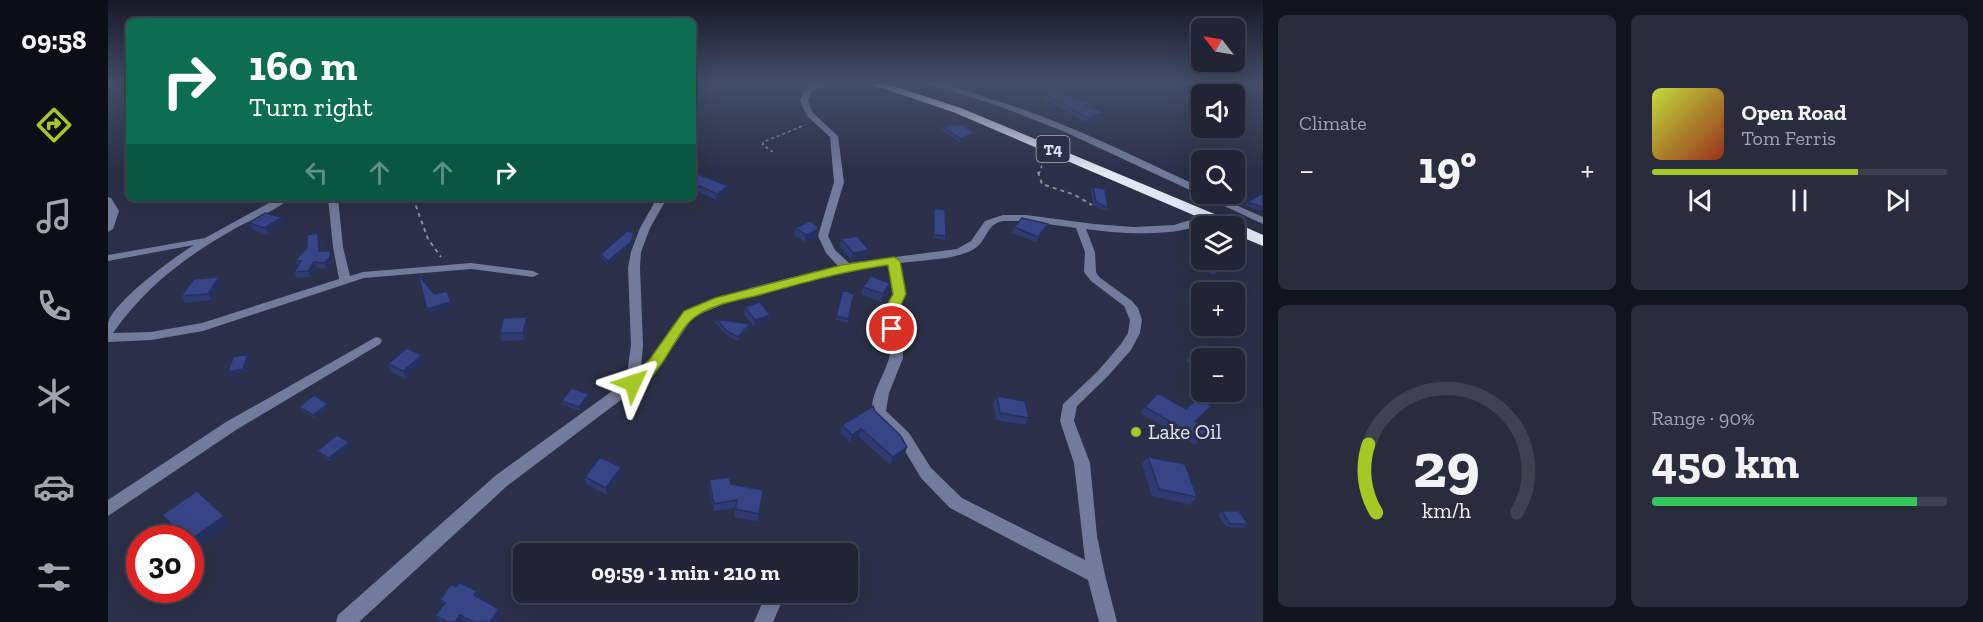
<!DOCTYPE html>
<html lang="en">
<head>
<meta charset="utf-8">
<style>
  :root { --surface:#202435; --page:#282c3d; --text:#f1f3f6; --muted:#a2a4ad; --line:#3d4150; --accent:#a5c824 }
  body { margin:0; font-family:"Zilla Slab",serif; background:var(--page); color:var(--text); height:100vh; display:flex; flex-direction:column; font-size:22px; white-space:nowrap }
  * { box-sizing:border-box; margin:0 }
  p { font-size:20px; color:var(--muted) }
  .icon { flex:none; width:33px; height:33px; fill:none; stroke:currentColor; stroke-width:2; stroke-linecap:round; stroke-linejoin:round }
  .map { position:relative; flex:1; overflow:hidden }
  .sheet { display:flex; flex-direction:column; gap:15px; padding:15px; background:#12141d; width:720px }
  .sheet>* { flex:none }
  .guide { position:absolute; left:18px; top:18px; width:570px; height:183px; border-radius:9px; box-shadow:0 6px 24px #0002,0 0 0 2px var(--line); background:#0b6e4f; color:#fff; overflow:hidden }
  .needle { width:39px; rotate:301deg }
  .tools { position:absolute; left:1083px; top:18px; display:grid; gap:12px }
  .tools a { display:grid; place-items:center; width:54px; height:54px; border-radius:9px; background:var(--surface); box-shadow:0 6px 24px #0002,0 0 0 2px var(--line); font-size:30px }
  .speed { position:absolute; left:18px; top:525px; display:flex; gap:12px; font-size:30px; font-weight:700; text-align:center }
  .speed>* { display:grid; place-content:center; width:78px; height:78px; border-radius:50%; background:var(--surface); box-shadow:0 6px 24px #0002,0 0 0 2px var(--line); line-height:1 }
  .speed .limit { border:9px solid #d22; background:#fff; color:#111 }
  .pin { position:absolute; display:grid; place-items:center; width:51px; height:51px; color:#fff; margin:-26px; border:3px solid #fff; border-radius:50%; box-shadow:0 2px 6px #0007 }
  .me { position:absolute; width:66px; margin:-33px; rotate:48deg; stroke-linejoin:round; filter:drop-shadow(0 0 4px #0008) }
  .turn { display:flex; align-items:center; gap:21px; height:126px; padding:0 24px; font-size:27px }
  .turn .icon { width:78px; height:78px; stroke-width:2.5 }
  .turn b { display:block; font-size:42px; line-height:51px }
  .lanes { display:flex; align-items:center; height:57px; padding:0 24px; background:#0003; justify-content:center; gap:30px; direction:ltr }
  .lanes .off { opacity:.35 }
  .big { font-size:45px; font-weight:800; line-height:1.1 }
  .sheet .card { flex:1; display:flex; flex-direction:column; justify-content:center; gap:9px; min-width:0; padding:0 21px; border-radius:9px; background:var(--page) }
  .sheet .dial { align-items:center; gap:0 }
  .dial svg { height:156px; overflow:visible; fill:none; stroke:var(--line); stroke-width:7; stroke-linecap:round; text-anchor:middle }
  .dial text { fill:var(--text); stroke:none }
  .song { display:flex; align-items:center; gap:18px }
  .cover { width:72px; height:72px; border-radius:9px; background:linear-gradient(135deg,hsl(70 70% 55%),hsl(10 70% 35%)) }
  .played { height:6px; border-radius:3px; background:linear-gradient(90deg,var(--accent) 70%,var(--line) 70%) }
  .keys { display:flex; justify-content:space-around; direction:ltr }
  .heat { display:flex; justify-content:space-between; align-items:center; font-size:33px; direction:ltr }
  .charge { height:9px; border-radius:4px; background:linear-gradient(90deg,#34c759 90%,var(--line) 0) }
  .sheet .tiles { flex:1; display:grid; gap:15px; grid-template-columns:repeat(2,1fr) }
  .trip { position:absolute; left:405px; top:543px; width:345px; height:60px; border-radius:9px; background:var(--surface); box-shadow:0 6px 24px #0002,0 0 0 2px var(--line); font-weight:800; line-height:60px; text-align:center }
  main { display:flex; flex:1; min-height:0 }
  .tabs { display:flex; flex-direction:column; width:108px; justify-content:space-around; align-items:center; background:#0d0e15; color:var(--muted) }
  .tabs .icon { width:42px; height:42px }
  .tabs .active { color:var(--accent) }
  .tabs b { font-size:27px; color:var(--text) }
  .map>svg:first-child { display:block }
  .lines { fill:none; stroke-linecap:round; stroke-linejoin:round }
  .path-far1 { stroke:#888ea1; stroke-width:1.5; stroke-dasharray:3 3; stroke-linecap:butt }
  .path { stroke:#888ea1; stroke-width:2; stroke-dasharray:4 4; stroke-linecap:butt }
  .street { fill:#727b9b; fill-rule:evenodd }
  .highway { fill:#e1e6f6; fill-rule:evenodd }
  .wall { fill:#2f3a73 }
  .shaded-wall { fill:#26305e }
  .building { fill:#374486; stroke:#26305e; stroke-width:1.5 }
  .route { fill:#a5c824; stroke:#6b8217; stroke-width:1.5 }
  .poi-dot { fill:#a5c824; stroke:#2a3047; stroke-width:2 }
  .labels { text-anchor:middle; stroke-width:6; stroke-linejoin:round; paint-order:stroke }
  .shield { fill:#2a3047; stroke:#a9aebf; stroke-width:1.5 }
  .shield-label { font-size:16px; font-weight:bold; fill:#dfe4f3 }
  .near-poi-label { font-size:21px; fill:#dfe4f3; stroke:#2a3047; text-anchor:start }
</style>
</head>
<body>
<main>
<nav class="tabs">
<b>09:58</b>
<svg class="icon active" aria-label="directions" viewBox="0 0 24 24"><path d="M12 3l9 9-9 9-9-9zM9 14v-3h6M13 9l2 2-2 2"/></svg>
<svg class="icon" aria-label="music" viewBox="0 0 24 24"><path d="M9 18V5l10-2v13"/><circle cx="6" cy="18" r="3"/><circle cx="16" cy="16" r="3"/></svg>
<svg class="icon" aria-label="phone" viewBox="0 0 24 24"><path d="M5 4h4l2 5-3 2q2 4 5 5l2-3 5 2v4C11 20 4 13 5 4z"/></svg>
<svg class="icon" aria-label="climate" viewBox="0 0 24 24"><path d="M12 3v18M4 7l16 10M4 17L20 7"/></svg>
<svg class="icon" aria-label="car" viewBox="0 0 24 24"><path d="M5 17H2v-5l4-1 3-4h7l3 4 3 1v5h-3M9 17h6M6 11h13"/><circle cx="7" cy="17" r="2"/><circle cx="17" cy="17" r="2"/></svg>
<svg class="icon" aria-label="filters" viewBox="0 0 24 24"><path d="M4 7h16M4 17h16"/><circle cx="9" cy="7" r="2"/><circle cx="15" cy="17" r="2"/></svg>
</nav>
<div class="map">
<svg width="1155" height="622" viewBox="0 0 1155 622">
  <rect width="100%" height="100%" fill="#2a3047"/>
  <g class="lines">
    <path class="path-far1" d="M665,152L655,145V142L697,125
      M931,174L936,159"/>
    <path class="path" d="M930,172L934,184L967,195L984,205
      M305,198L320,239L333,257"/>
    <path class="street" d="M711,83H720L703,92L700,101L705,113L730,136L736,182L720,236L727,250L741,263L849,249L863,241L877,221L895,215H918L986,224L1026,227L1066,225L1102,214L1107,217C1080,239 1011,234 978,229L987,252L988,272L991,277L1024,301L1030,308L1034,320L1032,333L1023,350L999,377L969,406L966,421L982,463L989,536L997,575L1009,622H991L980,580L842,508L813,478L791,441L766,417C758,401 777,375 781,358C785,344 779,331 774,317L786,294L781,265L739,270L616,304L585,317L552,366L530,387L399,486L251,622H228L230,615L387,476L518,381L523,345L520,268L523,252L532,228L549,198H559L542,228L533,252L532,268L535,345L533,368C551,352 559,329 576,313C591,298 703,273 730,266L718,253L710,236L726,182L722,137L699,116L692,101L697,89ZM895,221H918L968,228L977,252L976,272L983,281L1016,306L1022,320L1020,333L1013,344L990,371L955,404L952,421L966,463L977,560L854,498L823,468L801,433L778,411L781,393L795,358V342L786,317L798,294L792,263C813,260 848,260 866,249C879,241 878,224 895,221Z
      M817,83C840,83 862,92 883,99C956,121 1025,156 1094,188V194H1103L1155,217V224L957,132L888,105Z
      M585,95H590L591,97L585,99Z
      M0,197L3,198L11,211L5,229L0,232Z
      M170,198H182C167,212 143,219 126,229C76,258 38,286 5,333L43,332L94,323L231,279L225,247L220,198H230L235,247L242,276L255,272L363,263L425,271L431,274L425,277L363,269L256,278L95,331L43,340L0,342C0,337 0,329 0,323C5,302 66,257 86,245L0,261V255L97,238Z
      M268,337L272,338L274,341L272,344L128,430L0,516V500L118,422Z
      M659,592H678L665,622H646Z"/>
    <path class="highway" d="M759,83H776L853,108L1128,223L1155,235V246L1126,234V226H1111L845,112Z"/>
  </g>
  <path class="wall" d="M939,89L983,103L981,107L994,117L978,123L935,98Z
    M834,126L865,136L852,142L833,129Z
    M585,172L620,186V193L608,200L585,189Z
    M985,187L1000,208L999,211L986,206L983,191Z
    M1155,193V209L1153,211L1137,205L1139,202Z
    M95,198H121L103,204Z
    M826,208L838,236L837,240L825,238V212Z
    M174,217L177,224L161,235L145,230L141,223Z
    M940,224L938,229L928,242L903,233L906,227Z
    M687,228L708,237L697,242L686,235Z
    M526,233V237L523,246L500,265L494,258L493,254Z
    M213,239L214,251H222L226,262L219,269L209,268L203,277L189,278L186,272L190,266L187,260Z
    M733,239L759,257L743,260L732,246Z
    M1086,257L1121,260L1116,267L1106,275L1081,264Z
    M115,283L103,300L77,303L73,296Z
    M755,287L781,290L773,302L753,294Z
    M735,290L746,294L740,323L728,320Z
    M637,307L662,315L661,323L646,327L636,314Z
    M608,319L642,328L630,341L620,336L607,323Z
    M420,325L417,340L393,341L392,333Z
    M1084,354L1094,358V372L1078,361Z
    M317,362L298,379L283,372L280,364Z
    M481,394V398L472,411L454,404V401Z
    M889,396L921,418L917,425L888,420L885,404Z
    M1104,406L1098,412L1088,421L1101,428L1087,445L1032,413L1037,407L1078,409Z
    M191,407H222L207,419L193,410Z
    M767,411L799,447L796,455L782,465L751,437L742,442L732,432L734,425Z
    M241,442L243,446L223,462L212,454L209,451Z
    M1040,457L1089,497L1082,505L1044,496L1034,464Z
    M514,474L499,495L478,484L477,477Z
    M601,480L655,490L650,521L626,517L627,508L606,511L601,487Z
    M1114,511L1140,524L1136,528L1119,527L1110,515Z
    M371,596V597L391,609L394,614L388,622H358L355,620L354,622H333L331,621L327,616L335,605L332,600Z"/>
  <path class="shaded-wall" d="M996,112L994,117L978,123L980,118Z
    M866,133L865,136L852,142L853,139Z
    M620,186V193L608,200L609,194Z
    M100,198H121L103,204Z
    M174,217L177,224L161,235L157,228Z
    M940,224L938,229L928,242L930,237Z
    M709,230L708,237L697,242L698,235Z
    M210,233L213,239L214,257L211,251Z
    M526,233V237L523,246L500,265V261Z
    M761,250L759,257L743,260L745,253Z
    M222,251L226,262L219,269L216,263Z
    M1121,260L1116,267L1106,275L1111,268Z
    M206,262L209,268L203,277L200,271Z
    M111,277L115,283L103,300L100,294Z
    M782,283L781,290L773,302L775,294Z
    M343,302L345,308L321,315L319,309Z
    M662,315L661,323L646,327L647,320Z
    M419,317L420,325L417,340L415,333Z
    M642,324V328L630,341V337Z
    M140,354L143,358L138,373L123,376L120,372Z
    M314,355L317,362L298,379L295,371Z
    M481,394V398L472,411L471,407Z
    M220,404L222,407L207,419L205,415Z
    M1104,406L1098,412L1082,427L1087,421Z
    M753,429L751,437L742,442L744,435Z
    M241,442L243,446L223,462L221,458Z
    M799,447L796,455L782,465L785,457Z
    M513,467L514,474L499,495L498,488Z
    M116,516L122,523L82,552V540Z
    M369,591L371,596L369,600L366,595Z
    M391,609L394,614L388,622H382Z
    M352,615L355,620L354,622H347Z"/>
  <path class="building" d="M939,89L983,103L978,106L996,112L980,118L937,94Z
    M854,124L866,133L853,139L834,126Z
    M585,172L620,186L609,194L585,183Z
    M985,187L997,189L1000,208L988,202Z
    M1155,193V207L1139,202Z
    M826,208L837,210L838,236L826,235Z
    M157,213L174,217L157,228L141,223Z
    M914,218L940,224L930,237L906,227Z
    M702,221L710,227L709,230L698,235L687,228Z
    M519,231L526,233L523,242L500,261L493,254Z
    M210,233L211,251H222L223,256L216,263L206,262L200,271L186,272L193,261L187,260L199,248V235Z
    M749,236L761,250L745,253L733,239Z
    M1094,251V260H1121L1111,268L1086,257Z
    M310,274L326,294L339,291L343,302L319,309Z
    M763,276L782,283L775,294L755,287Z
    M111,277L100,294L73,296L86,279Z
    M735,290L746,294L740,319L728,316Z
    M652,302L662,315L647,320L637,307Z
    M419,317L415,333H392L395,318Z
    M608,319L642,324L630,337L620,332Z
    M299,348L314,355L295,371L280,364Z
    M1098,348L1113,358H1094V361L1084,354Z
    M140,354L135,369L120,372L125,357Z
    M463,388L481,394L471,407L454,401Z
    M1050,393L1078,409L1090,398L1104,406L1087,421L1101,428L1092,439L1037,407Z
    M206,395L220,404L205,415L191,407Z
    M889,396L917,401L921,418L892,413Z
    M765,406L767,411L792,435L799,447L785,457L753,429L744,435L734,425Z
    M229,435L241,442L221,458L209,451Z
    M492,457L513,467L498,488L477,477Z
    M1040,457L1077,464L1089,497L1051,489Z
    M621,477L623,484L655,490L651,514L627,509L629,500L606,504L601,480Z
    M89,491L116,516L82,540V538H70L67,535L71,532L54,515Z
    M1114,511H1131L1140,524H1122Z
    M351,582L369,591L366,595L391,609L382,622H365L352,615L347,622H340L327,616L337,603L332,600L343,584L348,587Z"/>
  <linearGradient id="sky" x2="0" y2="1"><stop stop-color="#171a27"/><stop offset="0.49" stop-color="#444e69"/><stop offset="1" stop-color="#444e69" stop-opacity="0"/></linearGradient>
  <rect width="1155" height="170" fill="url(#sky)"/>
  <path class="route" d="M786,257L792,261L798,294L787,317L792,329L789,332H780L773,317L785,294L780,265C736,271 694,283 651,295C631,300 604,304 587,317C566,332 555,379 525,389L517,383L542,359L576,311L607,298L734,265Z"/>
  <circle class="poi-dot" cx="1028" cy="432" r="6"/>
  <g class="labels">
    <rect class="shield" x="928.5" y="136" width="33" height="26" rx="4.5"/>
    <g class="shield-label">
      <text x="945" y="155">T4</text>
    </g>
    <g class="near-poi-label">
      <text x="1040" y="439">Lake Oil</text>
    </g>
  </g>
</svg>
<div class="tools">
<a><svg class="needle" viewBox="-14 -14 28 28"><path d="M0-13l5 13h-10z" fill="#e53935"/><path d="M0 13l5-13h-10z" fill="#a2a4ad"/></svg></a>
<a><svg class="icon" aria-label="sound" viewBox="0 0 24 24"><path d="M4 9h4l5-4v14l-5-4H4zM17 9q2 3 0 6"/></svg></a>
<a><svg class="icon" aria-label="search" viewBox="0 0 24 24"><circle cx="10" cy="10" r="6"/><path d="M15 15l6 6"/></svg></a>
<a><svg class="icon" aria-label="layers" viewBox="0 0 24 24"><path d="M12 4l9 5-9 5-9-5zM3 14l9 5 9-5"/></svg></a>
<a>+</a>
<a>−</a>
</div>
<div class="speed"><div class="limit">30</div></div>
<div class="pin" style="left:784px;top:329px;background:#d93025"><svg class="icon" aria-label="arrive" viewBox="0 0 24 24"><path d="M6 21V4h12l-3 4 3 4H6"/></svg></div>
<svg class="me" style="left:525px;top:383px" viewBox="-20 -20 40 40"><path d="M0-17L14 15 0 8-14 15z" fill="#a5c824" stroke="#fff" stroke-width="4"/></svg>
<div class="trip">09:59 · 1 min · 210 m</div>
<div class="guide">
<div class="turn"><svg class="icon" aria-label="right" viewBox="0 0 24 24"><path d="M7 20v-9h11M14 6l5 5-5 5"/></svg><div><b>160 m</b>Turn right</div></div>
<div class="lanes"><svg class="icon off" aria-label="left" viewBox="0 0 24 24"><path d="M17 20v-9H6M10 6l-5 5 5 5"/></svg><svg class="icon off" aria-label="ahead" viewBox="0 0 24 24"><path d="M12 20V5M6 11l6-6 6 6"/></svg><svg class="icon off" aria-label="ahead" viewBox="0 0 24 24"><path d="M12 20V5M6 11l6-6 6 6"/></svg><svg class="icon" aria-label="right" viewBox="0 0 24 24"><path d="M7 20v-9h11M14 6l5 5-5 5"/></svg></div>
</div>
</div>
<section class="sheet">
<div class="tiles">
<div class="card"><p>Climate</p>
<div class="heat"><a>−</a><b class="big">19°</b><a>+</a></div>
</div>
<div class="card">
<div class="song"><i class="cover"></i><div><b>Open Road</b><p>Tom Ferris</p></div></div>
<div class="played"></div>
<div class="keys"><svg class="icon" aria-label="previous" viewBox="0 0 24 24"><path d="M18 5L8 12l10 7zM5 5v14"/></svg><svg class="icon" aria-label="pause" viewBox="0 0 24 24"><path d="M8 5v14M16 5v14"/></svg><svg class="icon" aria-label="next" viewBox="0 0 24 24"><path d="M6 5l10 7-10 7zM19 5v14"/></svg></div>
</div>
<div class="card dial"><svg viewBox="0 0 100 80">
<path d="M14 69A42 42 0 1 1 86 69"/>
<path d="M14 69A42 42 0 0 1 10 34" stroke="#a5c824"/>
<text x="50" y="56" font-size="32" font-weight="700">29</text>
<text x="50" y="72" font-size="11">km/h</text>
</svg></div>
<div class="card"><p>Range · 90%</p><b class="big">450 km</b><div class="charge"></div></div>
</div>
</section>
</main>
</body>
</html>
